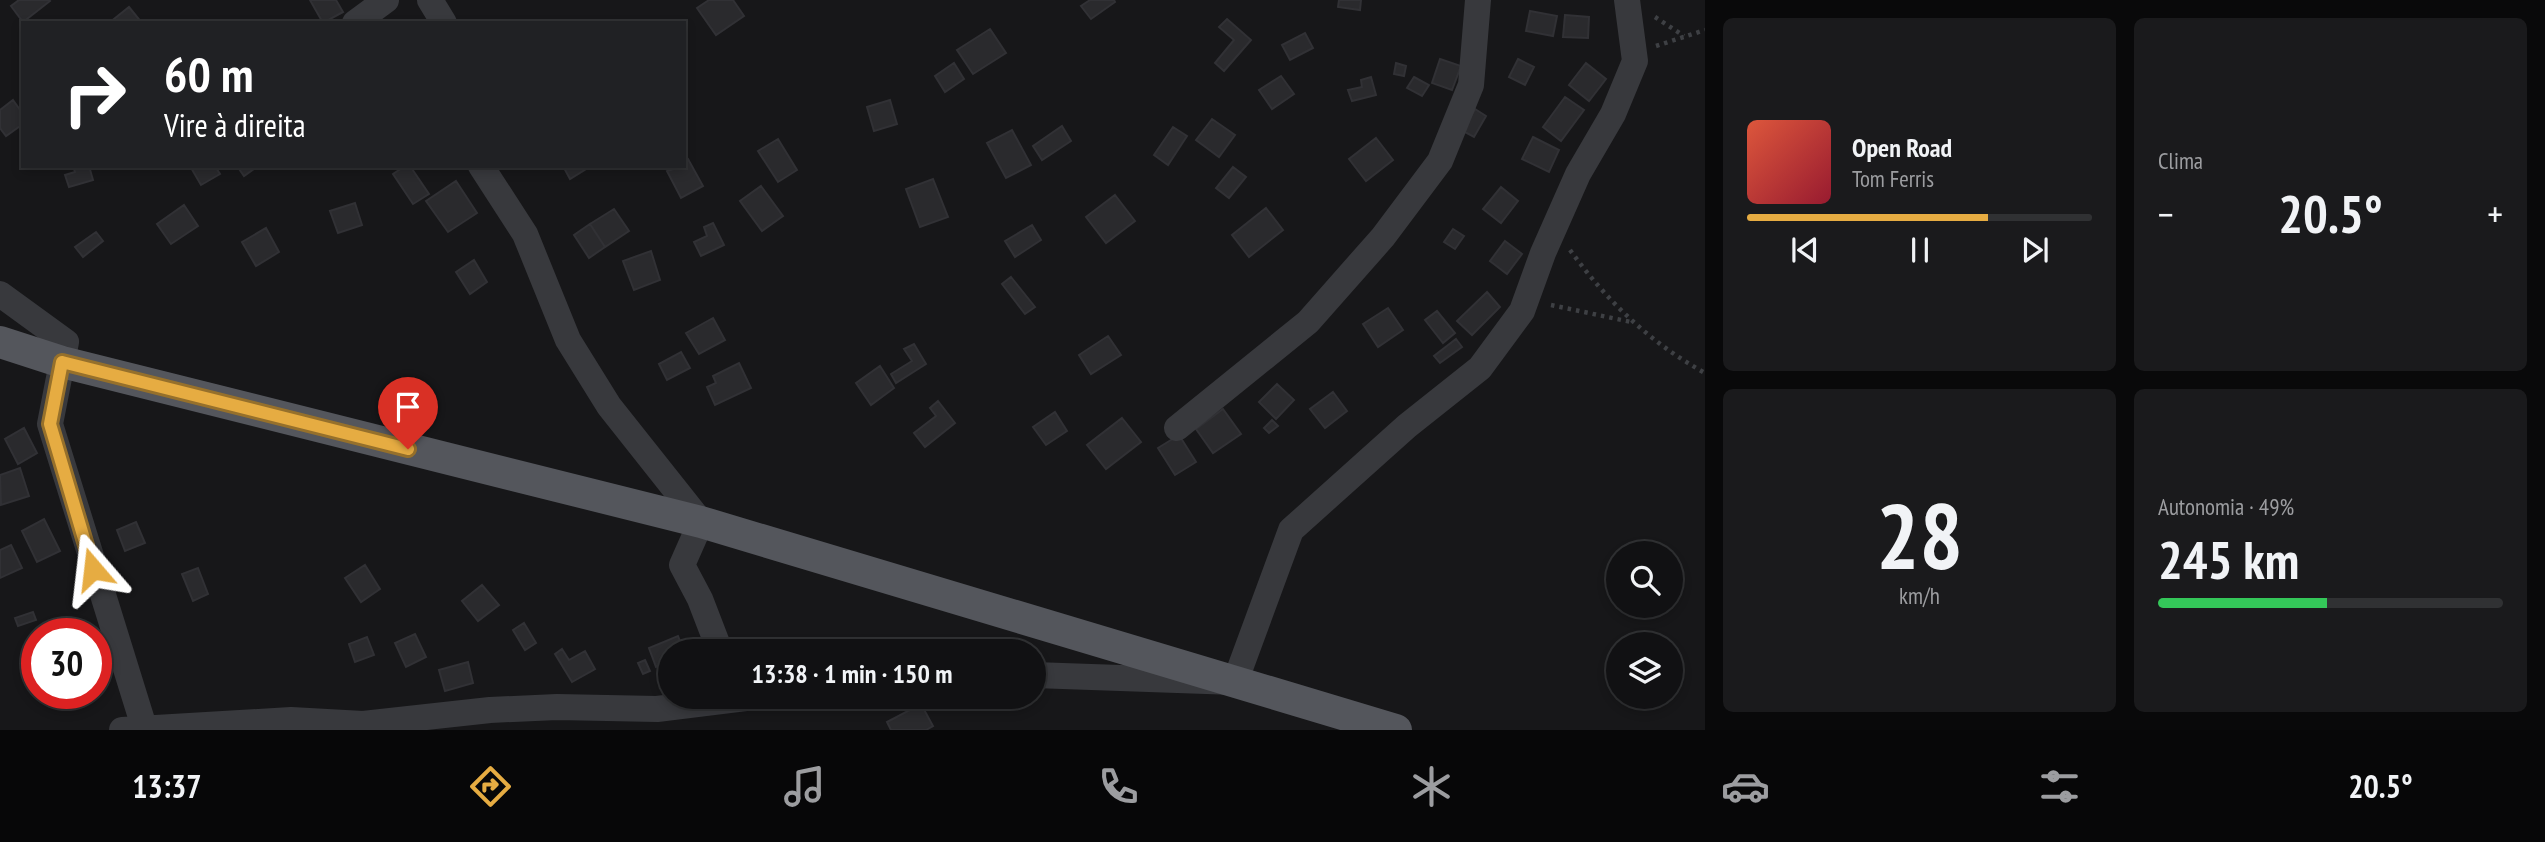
<!DOCTYPE html>
<html lang="pt">
<head>
<meta charset="utf-8">
<style>
  :root { --surface:#111113; --page:#1a1a1c; --text:#f1f3f6; --muted:#9c9da0; --line:#303133; --accent:#e6ac42 }
  body { margin:0; font-family:"PT Sans Narrow",sans-serif; background:var(--page); color:var(--text); height:100vh; display:flex; flex-direction:column; font-size:26px; white-space:nowrap }
  * { box-sizing:border-box; margin:0 }
  p { font-size:23px; color:var(--muted) }
  .icon { flex:none; width:38px; height:38px; fill:none; stroke:currentColor; stroke-width:2; stroke-linecap:round; stroke-linejoin:round }
  .map { position:relative; flex:1; overflow:hidden }
  .panel { display:flex; flex-direction:column; gap:18px; padding:18px; background:#09090a; width:840px }
  .panel>* { flex:none }
  .hud { position:absolute; left:21px; top:21px; width:665px; height:147px; border-radius:0px; box-shadow:0 4px 10px #0003,0 0 0 2px var(--line); background:#202124; color:#fff; overflow:hidden }
  .buttons { position:absolute; left:1606px; top:541px; display:grid; gap:14px }
  .buttons a { display:grid; place-items:center; width:77px; height:77px; border-radius:50%; background:var(--surface); box-shadow:0 4px 10px #0003,0 0 0 2px var(--line); font-size:35px }
  .speed { position:absolute; left:21px; top:618px; display:flex; gap:14px; font-size:35px; font-weight:700; text-align:center }
  .speed>* { display:grid; place-content:center; width:91px; height:91px; border-radius:50%; background:var(--surface); box-shadow:0 4px 10px #0003,0 0 0 2px var(--line); line-height:1 }
  .speed .limit { border:10px solid #d22; background:#fff; color:#111 }
  .pin { position:absolute; display:grid; place-items:center; width:60px; height:60px; color:#fff; margin:-72px -30px; border-radius:50% 50% 50% 0; rotate:-45deg; box-shadow:0 0 7px #0007 }
  .pin .icon { rotate:45deg }
  .me { position:absolute; width:77px; margin:-38px; rotate:343deg; stroke-linejoin:round; filter:drop-shadow(0 0 5px #0008) }
  .turn { display:flex; align-items:center; gap:24px; height:147px; padding:0 28px; font-size:32px }
  .turn .icon { width:91px; height:91px; stroke-width:2.5 }
  .turn b { display:block; font-size:49px; line-height:60px }
  .big { font-size:52px; font-weight:700; line-height:1.1 }
  .panel .tile { flex:1; display:flex; flex-direction:column; justify-content:center; gap:10px; min-width:0; padding:0 24px; border-radius:10px; background:var(--page) }
  .panel .dial { align-items:center; gap:0 }
  .dial b { font-size:91px; line-height:1 }
  .song { display:flex; align-items:center; gap:21px }
  .cover { width:84px; height:84px; border-radius:10px; background:linear-gradient(135deg,hsl(10 70% 55%),hsl(350 70% 35%)) }
  .played { height:7px; border-radius:4px; background:linear-gradient(90deg,var(--accent) 70%,var(--line) 70%) }
  .keys { display:flex; justify-content:space-around; direction:ltr }
  .heat { display:flex; justify-content:space-between; align-items:center; font-size:38px; direction:ltr }
  .charge { height:10px; border-radius:5px; background:linear-gradient(90deg,#34c759 49%,var(--line) 0) }
  .panel .tiles { flex:1; display:grid; gap:18px; grid-template-columns:repeat(2,1fr) }
  .trip { position:absolute; left:658px; top:639px; width:388px; height:70px; border-radius:35px; background:var(--surface); box-shadow:0 4px 10px #0003,0 0 0 2px var(--line); font-weight:700; line-height:70px; text-align:center }
  .tab-bar { display:flex; height:112px; justify-content:space-around; align-items:center; background:#070708; color:var(--muted) }
  .tab-bar .icon { width:49px; height:49px }
  .tab-bar .selected { color:var(--accent) }
  .tab-bar b { font-size:32px; color:var(--text) }
  main { display:flex; flex:1; min-height:0 }
  .map>svg:first-child { display:block }
  .building { fill:#2a2a2d; stroke:#313135; stroke-width:2 }
  .lines { fill:none; stroke-linecap:round; stroke-linejoin:round }
  .path { stroke:#3e4044; stroke-width:4.5; stroke-dasharray:3.5 5; stroke-linecap:butt }
  .minor { stroke:#38393d; stroke-width:26 }
  .major { stroke:#54565c; stroke-width:32 }
  .route-casing { stroke:#96702b; stroke-width:18 }
  .route { stroke:#e6ac42; stroke-width:12 }
</style>
</head>
<body>
<main>
<div class="map">
<svg width="1705" height="730" viewBox="0 0 1705 730">
  <rect width="100%" height="100%" fill="#171719"/>
  <path class="building" d="M19,0H49L50,1L23,22L11,6Z
    M310,0H336L343,12L323,23Z
    M709,0H733L744,16L716,35L697,8Z
    M1090,0H1114L1115,2L1091,19L1081,6Z
    M1339,0H1361L1360,10L1338,7Z
    M129,7L142,23H109Z
    M1530,11L1557,16L1553,36L1526,31Z
    M1565,15L1589,17L1588,38L1563,37Z
    M1227,19L1251,40L1224,71L1215,63L1234,40L1219,27Z
    M990,29L1006,53L973,74L957,50Z
    M1305,33L1313,48L1290,60L1282,45Z
    M1440,59L1461,66L1452,90L1432,83Z
    M1518,59L1534,67L1525,85L1509,77Z
    M954,63L964,79L945,92L935,76Z
    M1396,63L1406,66L1404,76L1394,74Z
    M1586,63L1606,79L1589,101L1569,85Z
    M1281,76L1294,94L1272,109L1259,90Z
    M1371,77L1376,95L1352,101L1348,90L1362,87L1361,80Z
    M1414,77L1429,85L1422,96L1407,88Z
    M1565,97L1584,110L1561,141L1543,127Z
    M13,100L23,114V124L6,136L0,128V110Z
    M890,100L897,124L874,131L867,107Z
    M1475,109L1486,116L1474,137L1463,131Z
    M1212,119L1235,135L1219,157L1196,140Z
    M1062,126L1071,141L1042,160L1033,146Z
    M1173,127L1187,136L1168,165L1154,155Z
    M1012,130L1031,165L1006,178L987,143Z
    M1533,137L1559,150L1549,172L1522,159Z
    M1376,138L1393,160L1366,181L1349,159Z
    M778,139L797,170L778,182L758,151Z
    M688,159L703,186L681,198L667,171L684,166V161Z
    M73,166H89L93,180L69,187L65,175L75,172Z
    M190,166H215L220,174L201,185Z
    M237,166H258L244,176Z
    M405,166H410L429,194L413,204L393,174Z
    M563,166H591L570,179Z
    M1233,167L1246,177L1229,198L1216,188Z
    M933,179L948,217L920,227L906,189Z
    M456,181L477,213L448,232L426,201Z
    M761,186L783,216L762,231L740,201Z
    M1501,187L1518,201L1501,223L1483,209Z
    M1115,195L1135,221L1106,243L1086,217Z
    M355,203L362,225L338,233L330,211Z
    M184,205L198,226L171,244L157,224Z
    M1266,208L1283,230L1249,257L1232,235Z
    M614,209L629,231L605,247L590,224Z
    M713,223L724,245L701,256L694,242L707,236L704,227Z
    M590,224L605,247L589,258L574,235Z
    M1032,225L1041,240L1015,257L1005,241Z
    M266,228L279,252L256,266L242,242Z
    M1453,229L1464,236L1455,249L1444,242Z
    M96,232L103,241L83,257L75,247Z
    M1505,241L1522,254L1507,274L1490,261Z
    M651,251L660,280L634,290L623,261Z
    M474,260L487,282L470,294L456,272Z
    M1011,277L1035,307L1025,314L1002,284Z
    M1487,292L1500,307L1472,335L1457,321Z
    M1388,308L1403,330L1378,347L1363,324Z
    M1437,311L1455,333L1443,343L1425,320Z
    M713,318L725,340L699,354L686,333Z
    M1108,336L1121,355L1091,374L1079,355Z
    M1456,339L1462,347L1440,363L1434,356Z
    M914,344L926,364L896,383L891,374L912,361L904,349Z
    M681,352L690,368L667,380L659,364Z
    M739,363L751,388L715,405L707,387L716,383L713,376Z
    M880,366L894,388L871,405L856,383Z
    M1277,384L1294,400L1276,419L1259,402Z
    M1333,392L1347,411L1325,428L1310,409Z
    M938,401L955,423L925,447L914,433L936,416L930,408Z
    M1223,409L1241,434L1213,453L1196,429Z
    M1055,412L1067,431L1046,445L1033,427Z
    M1122,418L1141,442L1106,469L1087,445Z
    M1272,420L1278,426L1269,433L1264,428Z
    M24,428L37,453L18,464L5,439Z
    M1179,435L1196,462L1175,475L1158,448Z
    M20,468L29,496L1,505L0,475Z
    M44,519L60,551L37,562L22,531Z
    M136,522L145,543L125,551L117,530Z
    M11,545L22,568L0,578V550Z
    M365,565L380,589L361,602L345,578Z
    M198,568L208,594L193,601L182,574Z
    M482,585L499,605L478,621L462,601Z
    M33,612L36,620L18,626L15,618Z
    M524,623L536,643L525,650L513,630Z
    M415,634L426,657L406,667L395,643Z
    M678,636L684,651H670V661L656,667L649,648Z
    M367,637L374,655L355,662L349,644Z
    M562,649L569,660L585,651L595,669L572,682L555,654Z
    M645,660L650,671L643,674L638,663Z
    M468,662L473,683L445,691L439,670Z
    M921,704L933,726L926,730H891L887,722Z"/>
  <g class="lines">
    <path class="path" d="M1655,17L1684,36
      M1656,46L1705,30
      M1570,250C1607,301 1649,342 1705,373
      M1551,305L1631,322"/>
    <path class="minor" d="M430,0L444,23
      M355,23L386,0
      M481,166L525,234L568,340L609,406L701,522L682,565L700,599L720,651
      M0,294L66,342L50,424L145,730
      M1177,428L1308,322L1383,237L1440,161L1471,85L1478,0
      M1034,675L1235,682L1291,530L1407,426L1480,368L1522,311L1543,253L1578,174L1613,114L1635,61L1627,0
      M122,730L291,720L363,724L490,710L557,707L657,709L762,696"/>
    <path class="major" d="M0,342L62,362L701,522L1396,730"/>
  </g>
  <g class="lines">
    <defs>
      <path id="route" d="M93,569L50,424L62,362L408,449"/>
    </defs>
    <use href="#route" class="route-casing"/>
    <use href="#route" class="route"/>
  </g>
</svg>
<div class="buttons">
<a><svg class="icon" aria-label="search" viewBox="0 0 24 24"><circle cx="10" cy="10" r="6"/><path d="M15 15l6 6"/></svg></a>
<a><svg class="icon" aria-label="layers" viewBox="0 0 24 24"><path d="M12 4l9 5-9 5-9-5zM3 14l9 5 9-5"/></svg></a>
</div>
<div class="speed"><div class="limit">30</div></div>
<div class="pin" style="left:408px;top:449px;background:#d93025"><svg class="icon" aria-label="arrive" viewBox="0 0 24 24"><path d="M6 21V4h12l-3 4 3 4H6"/></svg></div>
<svg class="me" style="left:93px;top:569px" viewBox="-20 -20 40 40"><path d="M0-17L14 15 0 8-14 15z" fill="#e6ac42" stroke="#fff" stroke-width="4"/></svg>
<div class="trip">13:38 · 1 min · 150 m</div>
<div class="hud">
<div class="turn"><svg class="icon" aria-label="right" viewBox="0 0 24 24"><path d="M7 20v-9h11M14 6l5 5-5 5"/></svg><div><b>60 m</b>Vire à direita</div></div>
</div>
</div>
<section class="panel">
<div class="tiles">
<div class="tile">
<div class="song"><i class="cover"></i><div><b>Open Road</b><p>Tom Ferris</p></div></div>
<div class="played"></div>
<div class="keys"><svg class="icon" aria-label="previous" viewBox="0 0 24 24"><path d="M18 5L8 12l10 7zM5 5v14"/></svg><svg class="icon" aria-label="pause" viewBox="0 0 24 24"><path d="M8 5v14M16 5v14"/></svg><svg class="icon" aria-label="next" viewBox="0 0 24 24"><path d="M6 5l10 7-10 7zM19 5v14"/></svg></div>
</div>
<div class="tile"><p>Clima</p>
<div class="heat"><a>−</a><b class="big">20.5°</b><a>+</a></div>
</div>
<div class="tile dial"><b>28</b><p>km/h</p></div>
<div class="tile"><p>Autonomia · 49%</p><b class="big">245 km</b><div class="charge"></div></div>
</div>
</section>
</main>
<nav class="tab-bar">
<b>13:37</b>
<svg class="icon selected" aria-label="directions" viewBox="0 0 24 24"><path d="M12 3l9 9-9 9-9-9zM9 14v-3h6M13 9l2 2-2 2"/></svg>
<svg class="icon" aria-label="music" viewBox="0 0 24 24"><path d="M9 18V5l10-2v13"/><circle cx="6" cy="18" r="3"/><circle cx="16" cy="16" r="3"/></svg>
<svg class="icon" aria-label="phone" viewBox="0 0 24 24"><path d="M5 4h4l2 5-3 2q2 4 5 5l2-3 5 2v4C11 20 4 13 5 4z"/></svg>
<svg class="icon" aria-label="climate" viewBox="0 0 24 24"><path d="M12 3v18M4 7l16 10M4 17L20 7"/></svg>
<svg class="icon" aria-label="car" viewBox="0 0 24 24"><path d="M5 17H2v-5l4-1 3-4h7l3 4 3 1v5h-3M9 17h6M6 11h13"/><circle cx="7" cy="17" r="2"/><circle cx="17" cy="17" r="2"/></svg>
<svg class="icon" aria-label="filters" viewBox="0 0 24 24"><path d="M4 7h16M4 17h16"/><circle cx="9" cy="7" r="2"/><circle cx="15" cy="17" r="2"/></svg>
<b>20.5°</b>
</nav>
</body>
</html>
